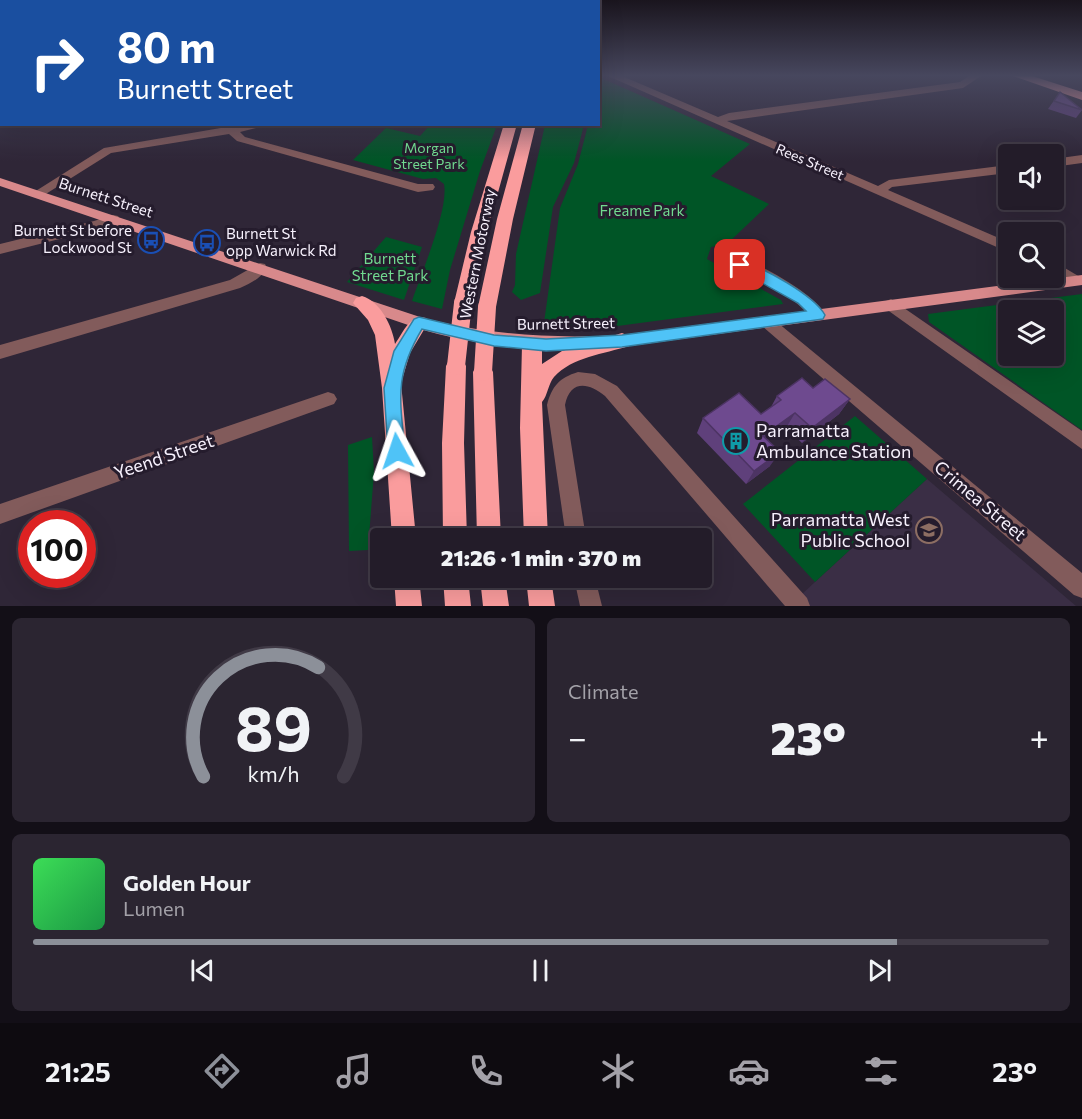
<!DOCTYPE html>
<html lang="en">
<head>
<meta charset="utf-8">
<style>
  :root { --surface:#231c29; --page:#2b2531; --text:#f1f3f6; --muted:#a3a1a8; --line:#403a46; --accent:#8c9099 }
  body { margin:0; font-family:Commissioner,sans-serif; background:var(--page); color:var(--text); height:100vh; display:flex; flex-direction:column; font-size:22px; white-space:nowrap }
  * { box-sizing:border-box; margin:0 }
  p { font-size:20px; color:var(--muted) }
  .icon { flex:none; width:33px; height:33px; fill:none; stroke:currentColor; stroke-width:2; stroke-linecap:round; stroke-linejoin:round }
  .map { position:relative; height:606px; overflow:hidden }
  .details { display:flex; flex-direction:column; gap:12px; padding:12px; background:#130f17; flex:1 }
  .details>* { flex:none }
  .hud { position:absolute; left:0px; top:0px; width:600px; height:126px; box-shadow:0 6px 24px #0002,0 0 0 2px var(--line); background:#1a4fa0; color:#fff; overflow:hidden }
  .controls { position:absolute; left:998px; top:144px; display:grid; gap:12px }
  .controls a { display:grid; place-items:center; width:66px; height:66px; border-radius:6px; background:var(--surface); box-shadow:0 6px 24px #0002,0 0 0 2px var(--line); font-size:30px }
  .speed { position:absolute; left:18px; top:510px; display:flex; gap:12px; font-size:30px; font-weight:700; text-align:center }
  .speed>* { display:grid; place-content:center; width:78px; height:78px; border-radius:50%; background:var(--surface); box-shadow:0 6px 24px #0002,0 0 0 2px var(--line); line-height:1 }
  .speed .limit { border:9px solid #d22; background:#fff; color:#111 }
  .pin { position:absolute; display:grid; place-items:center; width:51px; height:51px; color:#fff; margin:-26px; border-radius:12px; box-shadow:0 3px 9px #0006 }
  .me { position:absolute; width:66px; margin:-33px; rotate:355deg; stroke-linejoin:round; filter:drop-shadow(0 0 4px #0008) }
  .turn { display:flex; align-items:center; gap:21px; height:126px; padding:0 18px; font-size:27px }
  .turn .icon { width:78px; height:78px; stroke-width:2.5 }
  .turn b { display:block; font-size:42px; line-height:51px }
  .big { font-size:45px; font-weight:800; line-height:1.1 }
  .details .tile { flex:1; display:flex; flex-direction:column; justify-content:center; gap:9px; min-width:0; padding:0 21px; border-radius:9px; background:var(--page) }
  .details .dial { align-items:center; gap:0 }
  .dial svg { height:156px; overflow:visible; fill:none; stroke:var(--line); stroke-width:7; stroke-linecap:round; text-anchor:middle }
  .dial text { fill:var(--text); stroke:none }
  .song { display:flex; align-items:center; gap:18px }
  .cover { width:72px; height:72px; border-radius:9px; background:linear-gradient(135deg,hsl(130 70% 55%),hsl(140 70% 35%)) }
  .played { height:6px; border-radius:3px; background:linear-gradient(90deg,var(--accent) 85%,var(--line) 85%) }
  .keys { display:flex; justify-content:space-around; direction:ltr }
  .heat { display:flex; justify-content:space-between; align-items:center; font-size:33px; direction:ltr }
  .details .tiles { flex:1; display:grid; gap:12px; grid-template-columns:1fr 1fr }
  .tile:last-child { grid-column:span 2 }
  .trip { position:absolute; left:370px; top:528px; width:342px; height:60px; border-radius:6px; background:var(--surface); box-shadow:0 6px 24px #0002,0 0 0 2px var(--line); font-weight:800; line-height:60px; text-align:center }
  .tab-bar { display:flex; height:96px; justify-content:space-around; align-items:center; background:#0e0b10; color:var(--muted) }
  .tab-bar .icon { width:42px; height:42px }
  .tab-bar .active { color:var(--accent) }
  .tab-bar b { font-size:27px; color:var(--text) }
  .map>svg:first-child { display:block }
  .built { fill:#3a2e45 }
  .green { fill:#005526; fill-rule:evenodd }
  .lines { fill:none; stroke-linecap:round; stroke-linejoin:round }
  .minor { fill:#825b5b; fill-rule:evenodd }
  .major { fill:#d8898b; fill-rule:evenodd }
  .highway { fill:#fa9c9d; fill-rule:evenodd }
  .highway-bridge { stroke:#fa9c9d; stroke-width:18 }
  .wall { fill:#5f407b }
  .shaded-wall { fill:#4d3464 }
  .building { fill:#6e4a8f; stroke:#4d3464; stroke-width:1.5 }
  .route { fill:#4fc3f7; stroke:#337fa1; stroke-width:1.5 }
  .labels { text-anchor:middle; stroke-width:6; stroke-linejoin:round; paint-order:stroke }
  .far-park-label { font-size:14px; fill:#71da90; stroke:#251c2d }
  .far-street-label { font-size:14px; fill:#f7f1fd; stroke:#251c2d }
  .street-label { font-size:15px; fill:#f7f1fd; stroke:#251c2d }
  .park-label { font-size:15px; fill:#71da90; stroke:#251c2d }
  .poi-label { font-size:15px; fill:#f7f1fd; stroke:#251c2d; text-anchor:end }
  .near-poi-label { font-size:18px; fill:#f7f1fd; stroke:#251c2d; text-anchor:start }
  .near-street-label { font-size:18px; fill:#f7f1fd; stroke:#251c2d }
</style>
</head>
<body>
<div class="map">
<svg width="1082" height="606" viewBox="0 0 1082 606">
  <rect width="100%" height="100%" fill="#2f2637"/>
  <path class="built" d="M927,479L1076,606H789Z"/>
  <path class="green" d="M599,77L750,144L711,176L769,204L727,244L711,247L707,259L781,300L783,304L595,329L543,330L560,208L578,164L588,125L598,124Z
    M431,124L497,125L480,171L450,270L442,309L412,301C421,274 449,209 444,184L436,178L423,179L353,160L386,128L420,136Z
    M545,125H584L574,163L553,207L540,293L521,300L512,292L515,285L516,254Z
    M386,237L422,247L404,300L347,282Z
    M1082,294V430L929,322L928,314ZM1008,310H1053V356H1008Z
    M855,416L927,479L815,582L743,504Z
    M372,437L374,472L368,550L349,551L348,445Z"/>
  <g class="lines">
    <path class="minor" d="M608,76H622L718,117L729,113L960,82L969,76H981L963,88L727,121L878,186L889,180L1008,165V173L892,187L888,190L1008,242V252Z
      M0,97H2V103H0Z
      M244,124H272L240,132L245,137L418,184H433L435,187L433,190L418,192L237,141L229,134L111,153L41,197H33L31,194L104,148Z
      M1082,155V163L1053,167V159Z
      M113,215L118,216L120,219L103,228L0,254V244L94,221Z
      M721,250C748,258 812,290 826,315L823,319H813C787,289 750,276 716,258L714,255L716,252Z
      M1053,261L1080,277L1082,281L1080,285H1070L1053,273Z
      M260,263L265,264L267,268C260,279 251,283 240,288L0,359V345L230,280Z
      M891,299L1082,431V449L886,309L883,305L886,301Z
      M767,316L772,318L1082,573V598L1074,595L762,326L759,322L762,318Z
      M578,372L595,374L617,386L807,598L810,606H785L605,396C588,382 570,380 565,405L586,538H566L547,405C552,386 559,378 578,372Z
      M328,392L334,394L337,399L334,404L0,524V504Z
      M574,578H595L602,606H580Z"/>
    <path class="major" d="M0,178L420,317C487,335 553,339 622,335L1082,275V285L622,347C551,351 482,349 414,327L0,186Z"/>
    <path class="highway" d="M1013,76H1032L1082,92V100Z
      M504,124H517L487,232L472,303L469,308L463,310L457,308L454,303L471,232Z
      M523,124H536L513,219L496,307L493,312L487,314L481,312L478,307L497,219Z
      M362,296C381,302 392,326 395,344C403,333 410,313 426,318L428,323L410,353L401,383L416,538H392L382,388L375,335L368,320L353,303L356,298Z
      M622,333L629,336L632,341L629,346C604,354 572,357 554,377C548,384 548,395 542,402L548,538H524L520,428L522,345L525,340L532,337L539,340L542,345V364L562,351Z
      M456,358L463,360L466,366L464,443L467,538H443L442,443L446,366L449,360Z
      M483,364L490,366L493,372L501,538H477L473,372L476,366Z
      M394,578H419L422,606H396Z
      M443,578H468L471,606H445Z
      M480,578H505L509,606H483Z
      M526,578H551L555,606H529Z"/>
    <path class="highway-bridge" d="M456,366L463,303
      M483,372L487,307"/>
  </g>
  <path class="wall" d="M1060,92L1082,110L1076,118L1048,109Z
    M813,388L850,399L839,414L802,443L786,428L768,440L770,466L746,484L697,433L703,418L761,414L771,407L777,396Z"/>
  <path class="shaded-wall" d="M850,399L839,414L802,443L812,428Z
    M795,413L786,428L755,450L763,436Z
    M780,452L770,466L746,484L754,471Z"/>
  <path class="building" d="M1060,92L1082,110L1054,101Z
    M802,378L813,388L825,379L850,399L812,428L795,413L763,436L780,452L754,471L703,418L739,393L761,414L781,400L777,396Z"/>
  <linearGradient id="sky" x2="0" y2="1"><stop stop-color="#1a151e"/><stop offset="0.47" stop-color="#47475e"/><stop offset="1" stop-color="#47475e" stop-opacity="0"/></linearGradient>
  <rect width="1082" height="161" fill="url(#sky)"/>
  <path class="route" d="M740,260C762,267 814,295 825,315L823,319L622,347L546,351L494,346L422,329C394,376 400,399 405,451L403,456L397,459L391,456L388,451L384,388L394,351L414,319L419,317L494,335L546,339L622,335L806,311L798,303L735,268L733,265Z"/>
  <defs>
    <symbol id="bus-ring" viewBox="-11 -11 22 22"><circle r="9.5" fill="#251c2d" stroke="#1a4fb4" stroke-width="1.5"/><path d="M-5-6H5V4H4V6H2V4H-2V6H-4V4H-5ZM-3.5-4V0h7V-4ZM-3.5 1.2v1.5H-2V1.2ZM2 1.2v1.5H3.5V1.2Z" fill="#1a4fb4"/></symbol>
    <symbol id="building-ring" viewBox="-11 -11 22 22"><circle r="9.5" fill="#251c2d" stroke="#0f9aa8" stroke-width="1.5"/><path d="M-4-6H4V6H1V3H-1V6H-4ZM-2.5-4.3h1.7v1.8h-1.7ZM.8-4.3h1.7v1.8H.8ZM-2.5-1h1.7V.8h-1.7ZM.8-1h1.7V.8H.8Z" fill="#0f9aa8"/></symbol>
    <symbol id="school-ring" viewBox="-11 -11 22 22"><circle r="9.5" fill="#251c2d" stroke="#8d6e63" stroke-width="1.5"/><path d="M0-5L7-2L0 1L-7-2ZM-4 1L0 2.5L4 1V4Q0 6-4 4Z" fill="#8d6e63"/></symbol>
  </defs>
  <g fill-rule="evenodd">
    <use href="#bus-ring" x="136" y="225" width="30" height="30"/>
    <use href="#bus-ring" x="192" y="228" width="30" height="30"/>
    <use href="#building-ring" x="721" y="426" width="30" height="30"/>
    <use href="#school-ring" x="914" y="515" width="30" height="30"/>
  </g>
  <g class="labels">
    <g class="far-park-label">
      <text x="429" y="153">Morgan<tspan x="429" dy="16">Street Park</tspan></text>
    </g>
    <g class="far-street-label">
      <text transform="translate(810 162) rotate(23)" y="5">Rees Street</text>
    </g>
    <g class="street-label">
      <text transform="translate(106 198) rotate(18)" y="5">Burnett Street</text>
      <text transform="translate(478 254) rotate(-79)" y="5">Western Motorway</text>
      <text transform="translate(566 324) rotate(-1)" y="5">Burnett Street</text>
    </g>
    <g class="park-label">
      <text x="642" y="216">Freame Park</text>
      <text x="390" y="264">Burnett<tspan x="390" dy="17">Street Park</tspan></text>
    </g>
    <g class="poi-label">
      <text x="132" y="236">Burnett St before<tspan x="132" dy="17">Lockwood St</tspan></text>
      <text x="226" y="239" text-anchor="start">Burnett St<tspan x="226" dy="17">opp Warwick Rd</tspan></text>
    </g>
    <g class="near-poi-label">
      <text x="756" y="437">Parramatta<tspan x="756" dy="21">Ambulance Station</tspan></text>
      <text x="910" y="526" text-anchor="end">Parramatta West<tspan x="910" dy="21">Public School</tspan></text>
    </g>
    <g class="near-street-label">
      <text transform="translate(164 457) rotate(-19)" y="6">Yeend Street</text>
      <text transform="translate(980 501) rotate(40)" y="6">Crimea Street</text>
    </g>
  </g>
</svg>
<div class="controls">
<a><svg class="icon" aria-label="sound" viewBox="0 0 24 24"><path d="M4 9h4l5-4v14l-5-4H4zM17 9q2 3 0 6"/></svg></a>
<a><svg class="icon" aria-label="search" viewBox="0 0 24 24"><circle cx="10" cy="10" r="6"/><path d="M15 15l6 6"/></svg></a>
<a><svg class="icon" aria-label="layers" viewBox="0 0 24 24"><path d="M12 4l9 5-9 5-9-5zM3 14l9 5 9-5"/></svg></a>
</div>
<div class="speed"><div class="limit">100</div></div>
<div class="pin" style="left:740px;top:265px;background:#d93025"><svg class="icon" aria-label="arrive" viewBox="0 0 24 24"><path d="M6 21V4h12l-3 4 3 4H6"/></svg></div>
<svg class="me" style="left:397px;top:451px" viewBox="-20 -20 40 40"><path d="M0-17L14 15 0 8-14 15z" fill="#4fc3f7" stroke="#fff" stroke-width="4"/></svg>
<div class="trip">21:26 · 1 min · 370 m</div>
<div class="hud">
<div class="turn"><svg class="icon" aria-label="right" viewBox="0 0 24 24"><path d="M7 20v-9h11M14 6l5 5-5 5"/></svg><div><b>80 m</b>Burnett Street</div></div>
</div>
</div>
<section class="details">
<div class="tiles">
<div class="tile dial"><svg viewBox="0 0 100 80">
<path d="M14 69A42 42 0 1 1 86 69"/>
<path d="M14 69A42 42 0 0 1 73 13" stroke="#8c9099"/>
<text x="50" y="56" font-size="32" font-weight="700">89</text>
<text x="50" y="72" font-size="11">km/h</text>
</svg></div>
<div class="tile"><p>Climate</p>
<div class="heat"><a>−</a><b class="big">23°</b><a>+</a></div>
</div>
<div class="tile">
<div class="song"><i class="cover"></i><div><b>Golden Hour</b><p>Lumen</p></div></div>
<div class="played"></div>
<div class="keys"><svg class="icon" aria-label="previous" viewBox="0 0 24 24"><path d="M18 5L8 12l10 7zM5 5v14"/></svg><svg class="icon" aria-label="pause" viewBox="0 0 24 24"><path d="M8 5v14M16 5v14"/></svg><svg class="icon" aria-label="next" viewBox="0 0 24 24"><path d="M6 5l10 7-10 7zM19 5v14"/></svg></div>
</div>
</div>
</section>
<nav class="tab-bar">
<b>21:25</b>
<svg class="icon active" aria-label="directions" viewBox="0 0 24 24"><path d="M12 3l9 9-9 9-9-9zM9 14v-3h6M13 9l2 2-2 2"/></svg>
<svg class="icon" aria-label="music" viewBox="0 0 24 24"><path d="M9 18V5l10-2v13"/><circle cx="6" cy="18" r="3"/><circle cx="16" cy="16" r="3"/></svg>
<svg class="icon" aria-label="phone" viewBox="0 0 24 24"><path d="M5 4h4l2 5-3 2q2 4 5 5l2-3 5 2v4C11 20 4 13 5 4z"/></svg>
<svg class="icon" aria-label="climate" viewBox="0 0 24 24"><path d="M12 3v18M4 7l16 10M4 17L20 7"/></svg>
<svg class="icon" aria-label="car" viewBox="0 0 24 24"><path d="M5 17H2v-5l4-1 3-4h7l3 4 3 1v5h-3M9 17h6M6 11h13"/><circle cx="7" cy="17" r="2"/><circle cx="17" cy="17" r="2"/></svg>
<svg class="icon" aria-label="filters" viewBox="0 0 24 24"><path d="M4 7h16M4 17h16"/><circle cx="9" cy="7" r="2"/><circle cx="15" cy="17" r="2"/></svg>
<b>23°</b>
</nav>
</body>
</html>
